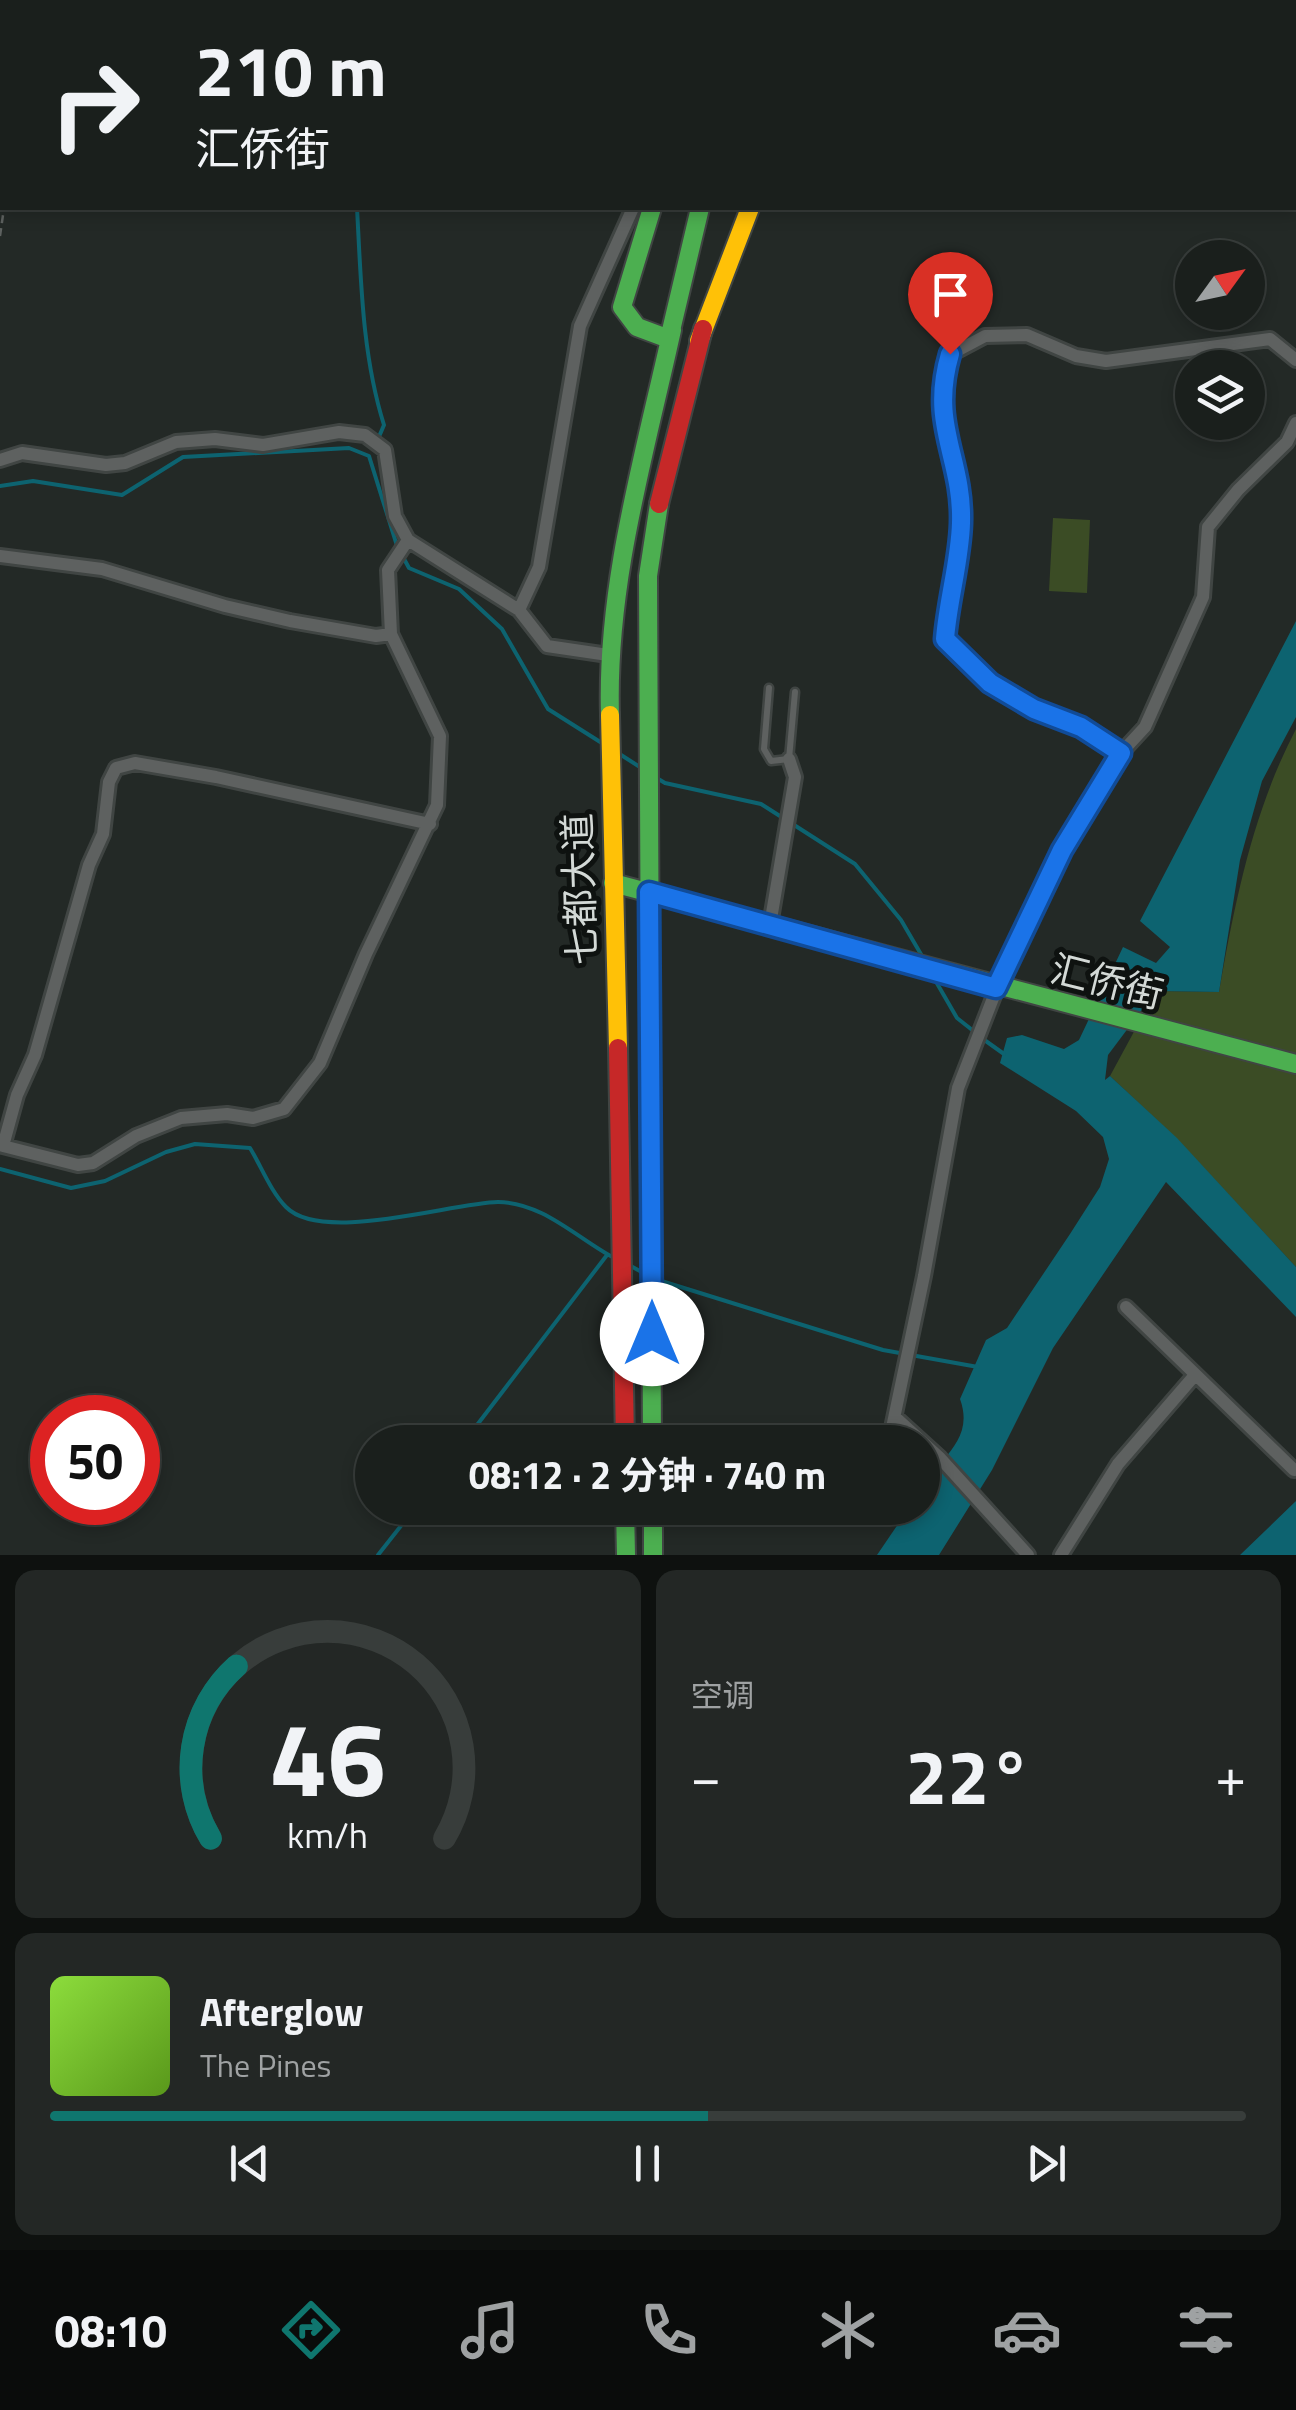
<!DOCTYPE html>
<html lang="zh">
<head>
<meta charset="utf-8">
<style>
  :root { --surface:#1a1f1c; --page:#232725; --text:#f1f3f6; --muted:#9fa2a3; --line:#383d3b; --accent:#0f766e }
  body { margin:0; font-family:"Titillium Web","Noto Sans SC",sans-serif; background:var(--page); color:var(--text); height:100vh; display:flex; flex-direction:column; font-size:38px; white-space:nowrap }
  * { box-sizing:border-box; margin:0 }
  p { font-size:32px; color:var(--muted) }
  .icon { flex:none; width:55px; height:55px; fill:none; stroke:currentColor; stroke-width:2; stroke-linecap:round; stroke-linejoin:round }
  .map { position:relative; height:1555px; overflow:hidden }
  .drawer { display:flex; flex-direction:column; gap:15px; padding:15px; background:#0e110f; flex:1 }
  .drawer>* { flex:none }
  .hud { position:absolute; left:0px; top:0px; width:1298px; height:210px; box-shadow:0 5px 15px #0003,0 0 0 2px var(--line); background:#1a1f1c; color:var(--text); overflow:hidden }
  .needle { width:65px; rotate:57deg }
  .tools { position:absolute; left:1175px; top:240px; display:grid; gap:20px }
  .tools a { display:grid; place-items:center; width:90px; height:90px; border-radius:50%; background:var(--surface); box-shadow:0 5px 15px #0003,0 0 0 2px var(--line); font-size:50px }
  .speed { position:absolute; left:30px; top:1395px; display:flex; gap:20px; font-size:50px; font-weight:700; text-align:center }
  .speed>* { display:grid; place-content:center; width:130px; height:130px; border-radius:50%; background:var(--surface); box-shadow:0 5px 15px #0003,0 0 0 2px var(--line); line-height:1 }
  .speed .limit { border:15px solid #d22; background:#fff; color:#111 }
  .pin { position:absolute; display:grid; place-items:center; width:85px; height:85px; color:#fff; margin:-102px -42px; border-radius:50% 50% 50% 0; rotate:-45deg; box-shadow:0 0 10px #0007 }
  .pin .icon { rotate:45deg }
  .me { position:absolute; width:110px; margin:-55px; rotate:0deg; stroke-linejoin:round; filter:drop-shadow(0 0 8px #0008) }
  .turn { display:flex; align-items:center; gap:35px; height:210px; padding:0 30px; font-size:45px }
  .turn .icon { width:130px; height:130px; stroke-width:2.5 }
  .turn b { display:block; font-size:70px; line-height:85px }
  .big { font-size:75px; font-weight:700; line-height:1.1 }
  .drawer .card { flex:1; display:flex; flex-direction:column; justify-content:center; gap:15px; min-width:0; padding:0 35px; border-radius:20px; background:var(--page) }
  .drawer .dial { align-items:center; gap:0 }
  .dial svg { height:260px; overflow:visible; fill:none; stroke:var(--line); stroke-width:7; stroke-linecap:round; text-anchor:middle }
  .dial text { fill:var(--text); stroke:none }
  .song { display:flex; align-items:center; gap:30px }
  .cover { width:120px; height:120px; border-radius:15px; background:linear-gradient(135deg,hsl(90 70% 55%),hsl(90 70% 35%)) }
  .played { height:10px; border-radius:5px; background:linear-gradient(90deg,var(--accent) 55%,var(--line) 55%) }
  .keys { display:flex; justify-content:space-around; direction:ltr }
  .heat { display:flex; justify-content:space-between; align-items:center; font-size:55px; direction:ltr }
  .drawer .tiles { flex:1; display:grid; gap:15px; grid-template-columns:1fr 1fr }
  .card:last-child { grid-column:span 2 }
  .trip { position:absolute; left:355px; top:1425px; width:585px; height:100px; border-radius:50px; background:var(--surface); box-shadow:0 5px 15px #0003,0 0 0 2px var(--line); font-weight:700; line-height:100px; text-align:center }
  .dock { display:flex; height:160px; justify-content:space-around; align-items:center; background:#0a0c0b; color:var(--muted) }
  .dock .icon { width:70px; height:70px }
  .dock .active { color:var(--accent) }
  .dock b { font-size:45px; color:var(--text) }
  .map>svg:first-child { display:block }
  .green { fill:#3b4c25 }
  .water { fill:#0d6370 }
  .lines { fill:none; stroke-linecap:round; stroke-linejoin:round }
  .stream { stroke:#0d6370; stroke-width:4 }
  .lane-casing { stroke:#404543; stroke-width:11 }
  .street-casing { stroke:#404543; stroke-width:18 }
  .fast-casing { stroke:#404543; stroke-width:22 }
  .slow-casing { stroke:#404543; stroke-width:22 }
  .jam-casing { stroke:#404543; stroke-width:22 }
  .path { stroke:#5d615f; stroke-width:2.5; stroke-dasharray:8 5; stroke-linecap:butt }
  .lane { stroke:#5e6160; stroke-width:6 }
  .street { stroke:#5e6160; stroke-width:12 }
  .fast { stroke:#4caf50; stroke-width:18 }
  .slow { stroke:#ffc107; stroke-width:18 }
  .jam { stroke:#c62828; stroke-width:18 }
  .route-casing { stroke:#114b97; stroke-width:25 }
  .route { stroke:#1a73e8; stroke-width:18 }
  .labels { text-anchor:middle; stroke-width:10; stroke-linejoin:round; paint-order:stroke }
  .street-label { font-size:38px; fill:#d3d9d6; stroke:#0e1210 }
</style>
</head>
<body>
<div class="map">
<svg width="1296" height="1555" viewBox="0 0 1296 1555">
  <rect width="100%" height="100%" fill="#232926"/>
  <path class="green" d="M1053,518L1090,520L1087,593L1049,591Z
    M1296,729V1267L1177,1139L1110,1076L1156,991L1219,992C1235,901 1253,811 1296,729Z"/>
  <path class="water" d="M1296,621V717L1262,781L1240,860L1219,992L1156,991L1108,1055L1105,1080L1110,1076L1177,1138L1296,1267V1317L1166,1182L1053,1348L992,1470L939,1555H877L909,1508H922C923,1460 978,1449 960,1399L986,1340L1007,1328L1070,1234L1100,1187L1109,1159L1103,1137L1076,1111L1000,1063L1007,1038L1022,1035L1064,1049L1079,1040L1123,947L1156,963L1170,947L1140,921Z
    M1296,1501V1555H1240Z"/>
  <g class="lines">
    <path class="stream" d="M350,0V2
      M357,208C361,280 362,355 384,425L378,439
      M0,486L33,481L122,495L183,457L349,448L369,456L398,549
      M403,557L409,568L459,589L502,629L548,709L605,745
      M618,753L643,769
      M655,777L665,783L761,804L783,818
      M791,823L855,864L901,920L922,956
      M931,973L957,1018L976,1033
      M983,1039L1004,1054
      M0,1169L71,1188L105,1181L166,1152L195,1144L250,1148C261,1166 271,1192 286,1207C322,1244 451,1203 498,1202C543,1202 579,1240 616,1259
      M629,1265L647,1275
      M655,1279L883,1350L978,1367
      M464,1442L607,1255
      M378,1555L415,1508"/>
    <defs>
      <path id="lane" d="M769,688L764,749L771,761L789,759L795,692"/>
      <path id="street" d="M0,460L22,453L106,465L125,463L176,442L215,439L263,445L339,432L365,435L385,450L395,516L408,540L519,610
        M408,540L388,570L391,634L440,736L437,805L366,954L320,1063L284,1109L253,1118L227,1114L181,1118L136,1136L93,1163L78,1165L3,1146L17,1095L35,1055L89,865L103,834L109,782L116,768L135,763L216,777L430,824
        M0,556L102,569L225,606L290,621L376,636L391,634
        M608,655L547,646L519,610L539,567L580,326L633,208
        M1121,753L1081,727L1035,709L991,683L945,639C948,601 960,561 961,523C963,456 929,426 951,354L985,336L1027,335L1076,356L1106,361L1270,339L1296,360
        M770,925L795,777L789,759
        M1126,1307L1294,1470
        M896,1418L940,1458L1028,1555
        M889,1442L924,1276L958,1088L997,988L1062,850L1121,753L1145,727L1203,597L1208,527L1238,490L1287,442L1296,423
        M1061,1555L1118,1464L1195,1375"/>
      <path id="fast" d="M801,2L802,0
        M1295,49H1296
        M652,208L622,307L637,327L669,339
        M669,339L700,208
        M610,715C606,585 644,457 672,330
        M613,883L1296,1064
        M652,1442L648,576L659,504
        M625,1508L626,1555
        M653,1508V1555"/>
      <path id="slow" d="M671,0V2
        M702,0L704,2
        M1015,0L1028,2
        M1248,0L1261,2
        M775,2L776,0
        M699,341L750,208
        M610,715L618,1048"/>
      <path id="jam" d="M1295,6H1296
        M659,504L703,329
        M618,1048L625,1442"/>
    </defs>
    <use href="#lane" class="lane-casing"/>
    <use href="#street" class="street-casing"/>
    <use href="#fast" class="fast-casing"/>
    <use href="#slow" class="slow-casing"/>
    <use href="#jam" class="jam-casing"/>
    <path class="path" d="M28,2V0
      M0,236L4,208"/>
    <use href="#lane" class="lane"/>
    <use href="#street" class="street"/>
    <use href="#fast" class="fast"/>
    <use href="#slow" class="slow"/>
    <use href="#jam" class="jam"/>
  </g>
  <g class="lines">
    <defs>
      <path id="route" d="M652,1334L649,892L996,988L1062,850L1121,753L1081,727L1034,709L990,683L945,639C948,600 960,561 961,523C963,457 929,426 950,354"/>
    </defs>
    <use href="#route" class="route-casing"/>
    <use href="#route" class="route"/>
  </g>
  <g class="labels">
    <g class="street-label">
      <text transform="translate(580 889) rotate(-92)" y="13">七都大道</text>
      <text transform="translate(1107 982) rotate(14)" y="13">汇侨街</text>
    </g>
  </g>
</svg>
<div class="tools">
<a><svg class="needle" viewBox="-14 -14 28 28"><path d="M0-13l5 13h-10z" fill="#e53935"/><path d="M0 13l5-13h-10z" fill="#9fa2a3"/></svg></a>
<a><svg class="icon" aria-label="layers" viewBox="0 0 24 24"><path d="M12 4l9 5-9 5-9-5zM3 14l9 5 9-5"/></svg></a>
</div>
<div class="speed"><div class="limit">50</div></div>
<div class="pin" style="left:950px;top:354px;background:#d93025"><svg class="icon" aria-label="arrive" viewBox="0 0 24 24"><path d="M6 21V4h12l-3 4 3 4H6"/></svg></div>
<svg class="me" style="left:652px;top:1334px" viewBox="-20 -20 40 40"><circle r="19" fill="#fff"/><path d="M0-13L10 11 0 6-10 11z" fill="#1a73e8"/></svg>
<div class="trip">08:12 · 2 分钟 · 740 m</div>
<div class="hud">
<div class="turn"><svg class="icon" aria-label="right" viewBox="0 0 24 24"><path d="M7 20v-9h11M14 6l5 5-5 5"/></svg><div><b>210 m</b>汇侨街</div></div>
</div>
</div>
<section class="drawer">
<div class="tiles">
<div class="card dial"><svg viewBox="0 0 100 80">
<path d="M14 69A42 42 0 1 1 86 69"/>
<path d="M14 69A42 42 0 0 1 22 16" stroke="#0f766e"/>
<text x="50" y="56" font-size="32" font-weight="700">46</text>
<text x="50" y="72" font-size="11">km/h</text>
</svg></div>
<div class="card"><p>空调</p>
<div class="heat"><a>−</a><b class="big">22°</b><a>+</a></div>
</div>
<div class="card">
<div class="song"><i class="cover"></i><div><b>Afterglow</b><p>The Pines</p></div></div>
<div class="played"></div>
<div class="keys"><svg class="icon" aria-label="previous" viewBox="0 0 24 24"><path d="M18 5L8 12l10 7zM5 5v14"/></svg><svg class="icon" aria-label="pause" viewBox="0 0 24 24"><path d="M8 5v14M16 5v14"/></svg><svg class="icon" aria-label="next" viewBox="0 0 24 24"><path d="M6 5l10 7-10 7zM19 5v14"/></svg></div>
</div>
</div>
</section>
<nav class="dock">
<b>08:10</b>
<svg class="icon active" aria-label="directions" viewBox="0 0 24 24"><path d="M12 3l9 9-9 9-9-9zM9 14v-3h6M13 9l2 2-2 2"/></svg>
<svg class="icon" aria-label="music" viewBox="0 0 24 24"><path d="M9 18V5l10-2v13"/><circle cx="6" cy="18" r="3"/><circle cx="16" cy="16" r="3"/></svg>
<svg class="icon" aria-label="phone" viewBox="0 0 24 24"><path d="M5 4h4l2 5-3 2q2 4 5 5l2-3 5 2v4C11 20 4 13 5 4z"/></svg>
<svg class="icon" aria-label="climate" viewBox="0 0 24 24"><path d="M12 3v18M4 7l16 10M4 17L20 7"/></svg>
<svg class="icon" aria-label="car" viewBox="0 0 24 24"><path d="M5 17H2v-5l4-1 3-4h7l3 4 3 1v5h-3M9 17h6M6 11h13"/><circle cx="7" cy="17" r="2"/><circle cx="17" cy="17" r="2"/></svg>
<svg class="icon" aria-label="filters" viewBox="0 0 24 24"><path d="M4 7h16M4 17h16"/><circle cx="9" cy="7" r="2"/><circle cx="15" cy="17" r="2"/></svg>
</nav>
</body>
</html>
